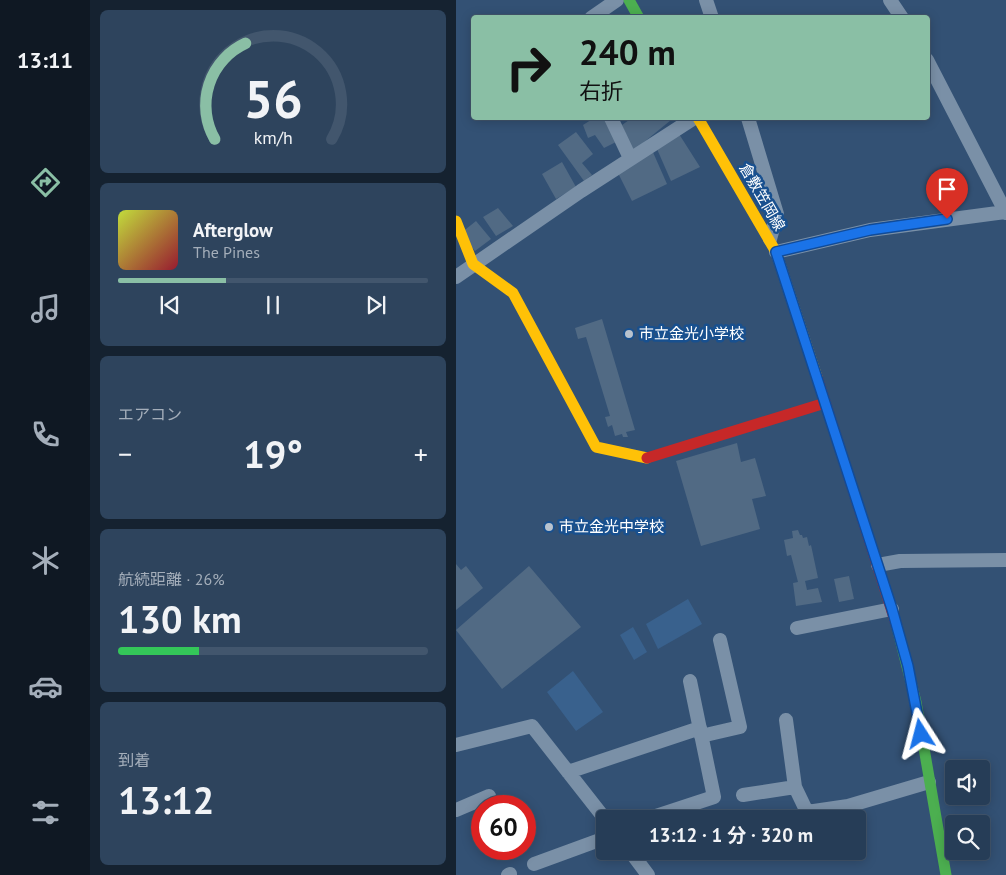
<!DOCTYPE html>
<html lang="ja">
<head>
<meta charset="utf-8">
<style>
  :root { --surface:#263d57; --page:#2e445d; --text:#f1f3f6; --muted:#a4aeba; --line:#42566d; --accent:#8abfa5 }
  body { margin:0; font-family:"PT Sans","Noto Sans JP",sans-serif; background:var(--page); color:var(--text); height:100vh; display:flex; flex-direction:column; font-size:19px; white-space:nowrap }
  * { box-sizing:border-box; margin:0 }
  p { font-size:16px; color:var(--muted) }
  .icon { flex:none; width:28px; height:28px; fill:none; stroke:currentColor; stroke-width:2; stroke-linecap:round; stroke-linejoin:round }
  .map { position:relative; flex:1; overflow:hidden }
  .panel { display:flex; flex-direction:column; gap:10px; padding:10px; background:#152230; width:366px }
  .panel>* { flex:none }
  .top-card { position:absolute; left:15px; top:15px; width:459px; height:105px; border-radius:5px; box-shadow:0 2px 12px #0003,0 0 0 1px var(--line); background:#8abfa5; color:#111; overflow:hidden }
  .controls { position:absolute; left:489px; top:760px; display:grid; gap:10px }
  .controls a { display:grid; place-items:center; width:45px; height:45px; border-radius:5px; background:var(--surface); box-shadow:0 2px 12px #0003,0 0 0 1px var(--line); font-size:25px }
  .speed { position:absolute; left:15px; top:795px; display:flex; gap:10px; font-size:25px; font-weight:700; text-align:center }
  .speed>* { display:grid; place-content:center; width:65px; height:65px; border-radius:50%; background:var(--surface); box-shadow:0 2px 12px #0003,0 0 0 1px var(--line); line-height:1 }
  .speed .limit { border:8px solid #d22; background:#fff; color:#111 }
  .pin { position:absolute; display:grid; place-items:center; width:42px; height:42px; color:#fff; margin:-51px -21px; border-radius:50% 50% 50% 0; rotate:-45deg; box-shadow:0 0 5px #0007 }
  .pin .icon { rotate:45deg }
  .me { position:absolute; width:55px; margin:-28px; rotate:351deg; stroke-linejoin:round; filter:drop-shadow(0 0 4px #0008) }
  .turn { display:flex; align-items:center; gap:18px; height:105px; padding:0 25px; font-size:22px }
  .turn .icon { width:65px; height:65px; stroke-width:2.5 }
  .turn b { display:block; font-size:35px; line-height:42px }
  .big { font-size:38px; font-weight:700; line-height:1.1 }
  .panel .widget { flex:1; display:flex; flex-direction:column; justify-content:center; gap:8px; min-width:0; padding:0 18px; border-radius:8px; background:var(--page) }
  .panel .dial { align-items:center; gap:0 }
  .dial svg { height:130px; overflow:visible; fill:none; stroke:var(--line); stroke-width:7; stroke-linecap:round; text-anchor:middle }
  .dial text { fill:var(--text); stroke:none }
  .song { display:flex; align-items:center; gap:15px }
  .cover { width:60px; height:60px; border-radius:8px; background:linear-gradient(135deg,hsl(70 70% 55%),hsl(350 70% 35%)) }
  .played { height:5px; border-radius:2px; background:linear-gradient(90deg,var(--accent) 35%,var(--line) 35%) }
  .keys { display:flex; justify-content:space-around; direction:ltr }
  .heat { display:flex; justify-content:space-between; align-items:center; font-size:28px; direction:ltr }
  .charge { height:8px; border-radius:4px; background:linear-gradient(90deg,#34c759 26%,var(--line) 0) }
  .trip { position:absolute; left:140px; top:810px; width:270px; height:50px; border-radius:5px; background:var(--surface); box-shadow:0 2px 12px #0003,0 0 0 1px var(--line); font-weight:700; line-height:50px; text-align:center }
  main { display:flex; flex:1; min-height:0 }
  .tabs { display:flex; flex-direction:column; width:90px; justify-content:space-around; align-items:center; background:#0f1823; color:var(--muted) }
  .tabs .icon { width:35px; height:35px }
  .tabs .selected { color:var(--accent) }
  .tabs b { font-size:22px; color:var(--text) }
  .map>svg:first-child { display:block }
  .water { fill:#39618d }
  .building { fill:#516a84 }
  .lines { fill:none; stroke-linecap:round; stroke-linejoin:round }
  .street { stroke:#7a90a7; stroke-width:14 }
  .fast { stroke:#4caf50; stroke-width:11 }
  .slow { stroke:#ffc107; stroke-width:11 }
  .jam { stroke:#c62828; stroke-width:11 }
  .route-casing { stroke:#114b97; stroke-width:12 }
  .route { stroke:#1a73e8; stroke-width:9 }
  .poi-dot { fill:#b8c2ce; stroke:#18508f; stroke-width:2 }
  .labels { text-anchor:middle; stroke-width:5; stroke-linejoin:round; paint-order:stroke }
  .street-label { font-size:15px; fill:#fff; stroke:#18508f }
  .poi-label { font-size:15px; fill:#fff; stroke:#18508f; text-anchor:start }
</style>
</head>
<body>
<main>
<nav class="tabs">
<b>13:11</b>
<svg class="icon selected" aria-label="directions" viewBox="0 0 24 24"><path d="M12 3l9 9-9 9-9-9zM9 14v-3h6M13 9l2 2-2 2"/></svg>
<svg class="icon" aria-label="music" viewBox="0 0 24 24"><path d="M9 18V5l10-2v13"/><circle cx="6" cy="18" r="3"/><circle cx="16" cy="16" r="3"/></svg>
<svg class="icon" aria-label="phone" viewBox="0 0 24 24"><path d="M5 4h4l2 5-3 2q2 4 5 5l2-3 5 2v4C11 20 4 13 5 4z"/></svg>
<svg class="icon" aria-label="climate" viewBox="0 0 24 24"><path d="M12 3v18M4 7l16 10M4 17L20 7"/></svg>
<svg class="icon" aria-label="car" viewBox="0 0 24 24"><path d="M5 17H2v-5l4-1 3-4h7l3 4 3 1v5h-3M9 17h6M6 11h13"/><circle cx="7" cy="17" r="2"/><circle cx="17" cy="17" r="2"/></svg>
<svg class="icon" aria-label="filters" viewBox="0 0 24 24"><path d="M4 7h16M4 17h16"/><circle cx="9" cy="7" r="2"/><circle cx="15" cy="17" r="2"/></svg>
</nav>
<section class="panel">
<div class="widget dial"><svg viewBox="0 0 100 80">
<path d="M14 69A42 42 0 1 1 86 69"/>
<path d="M14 69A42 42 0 0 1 33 10" stroke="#8abfa5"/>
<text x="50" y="56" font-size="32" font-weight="700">56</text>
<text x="50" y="72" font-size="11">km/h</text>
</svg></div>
<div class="widget">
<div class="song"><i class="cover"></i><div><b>Afterglow</b><p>The Pines</p></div></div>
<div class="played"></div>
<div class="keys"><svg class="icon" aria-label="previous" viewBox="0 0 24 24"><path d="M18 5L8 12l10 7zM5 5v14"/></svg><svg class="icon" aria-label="pause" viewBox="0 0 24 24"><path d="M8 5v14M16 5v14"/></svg><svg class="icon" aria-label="next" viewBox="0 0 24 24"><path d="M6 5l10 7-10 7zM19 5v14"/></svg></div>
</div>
<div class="widget"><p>エアコン</p>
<div class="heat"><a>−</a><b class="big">19°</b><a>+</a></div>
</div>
<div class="widget"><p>航続距離 · 26%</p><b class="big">130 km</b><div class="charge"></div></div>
<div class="widget"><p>到着</p><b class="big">13:12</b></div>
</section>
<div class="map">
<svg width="550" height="875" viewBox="0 0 550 875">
  <rect width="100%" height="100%" fill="#335174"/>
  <path class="water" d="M232,599L246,624L202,649L190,624Z
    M177,627L191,652L178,660L164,635Z
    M117,671L147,712L120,731L91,692Z"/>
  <path class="building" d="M138,118H148L160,142L148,148L139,135L132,138L127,125Z
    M176,118H214L215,120L176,152L166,125Z
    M120,132L137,154L126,163L136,175L128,181L102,145Z
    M223,134L244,167L215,181L201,149Z
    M196,150L211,184L176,201L162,173Z
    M106,162L120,187L100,199L86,174Z
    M42,208L57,226L40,236L27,217Z
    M20,221L35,239L19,251L5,233Z
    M146,319L179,430L170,432L172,437H167L166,434L159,436L156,425L152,427L149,417L154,416L130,337L122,339L119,328Z
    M281,443L285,462L299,458L310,496L296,499L304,529L245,546L220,461Z
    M342,530L344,535H346L347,538L351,537L353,546L355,545L362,578L349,581L351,590L362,588L366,602L340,606L337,583L342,582L335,555L331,556L328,540L337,538L336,531Z
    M0,564L5,570L10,566L27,588L0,610Z
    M73,566L125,627L46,689L0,630Z
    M393,576L398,599L383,602L378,579Z"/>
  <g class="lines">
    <path class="street" d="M250,0L256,18
      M434,0L446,18
      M135,18L161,0
      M471,60L550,213
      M155,118L174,158
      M292,118L321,214L314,239
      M320,252L414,230L549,212
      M0,277L125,191L238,118
      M422,565L444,561L550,560
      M341,628L436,609
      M330,720L339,787L351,812L392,806L473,782
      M245,736L284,727L264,640
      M0,745L76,726L149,819
      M112,772L244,728
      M287,795L339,787
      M0,810L33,796
      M191,819L258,797L234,681
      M174,851L192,875
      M78,864L149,838
      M52,875L54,874"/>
    <path class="fast" d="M173,0L183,18
      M441,627L460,702L490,875"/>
    <path class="slow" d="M242,118L320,252L361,377
      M0,221L17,264L57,293L140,447L191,458"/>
    <path class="jam" d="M361,377L441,627
      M191,458L369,403"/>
  </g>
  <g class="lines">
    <defs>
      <path id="route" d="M465,734L452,666L436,609L320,252L414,230L491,219"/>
    </defs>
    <use href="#route" class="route-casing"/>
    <use href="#route" class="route"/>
  </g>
  <g class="poi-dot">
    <circle cx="173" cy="334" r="5"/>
    <circle cx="93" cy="527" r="5"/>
  </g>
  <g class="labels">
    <g class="street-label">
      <text transform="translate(306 197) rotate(60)" y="5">倉敷笠岡線</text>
    </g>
    <g class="poi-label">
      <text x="183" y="339">市立金光小学校</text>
      <text x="103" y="532">市立金光中学校</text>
    </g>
  </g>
</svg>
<div class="controls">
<a><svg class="icon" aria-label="sound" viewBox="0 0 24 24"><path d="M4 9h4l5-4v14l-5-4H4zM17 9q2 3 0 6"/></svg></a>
<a><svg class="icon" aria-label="search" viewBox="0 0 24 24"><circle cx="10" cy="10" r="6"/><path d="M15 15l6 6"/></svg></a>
</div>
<div class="speed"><div class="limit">60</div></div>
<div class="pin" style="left:491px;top:219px;background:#d93025"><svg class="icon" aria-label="arrive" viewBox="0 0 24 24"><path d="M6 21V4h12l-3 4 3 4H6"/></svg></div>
<svg class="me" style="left:465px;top:734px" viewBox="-20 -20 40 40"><path d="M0-17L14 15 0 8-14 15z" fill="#1a73e8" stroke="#fff" stroke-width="4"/></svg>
<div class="trip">13:12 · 1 分 · 320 m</div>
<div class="top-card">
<div class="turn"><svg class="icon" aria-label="right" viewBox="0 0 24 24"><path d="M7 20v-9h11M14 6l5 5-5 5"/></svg><div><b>240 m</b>右折</div></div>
</div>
</div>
</main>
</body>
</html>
